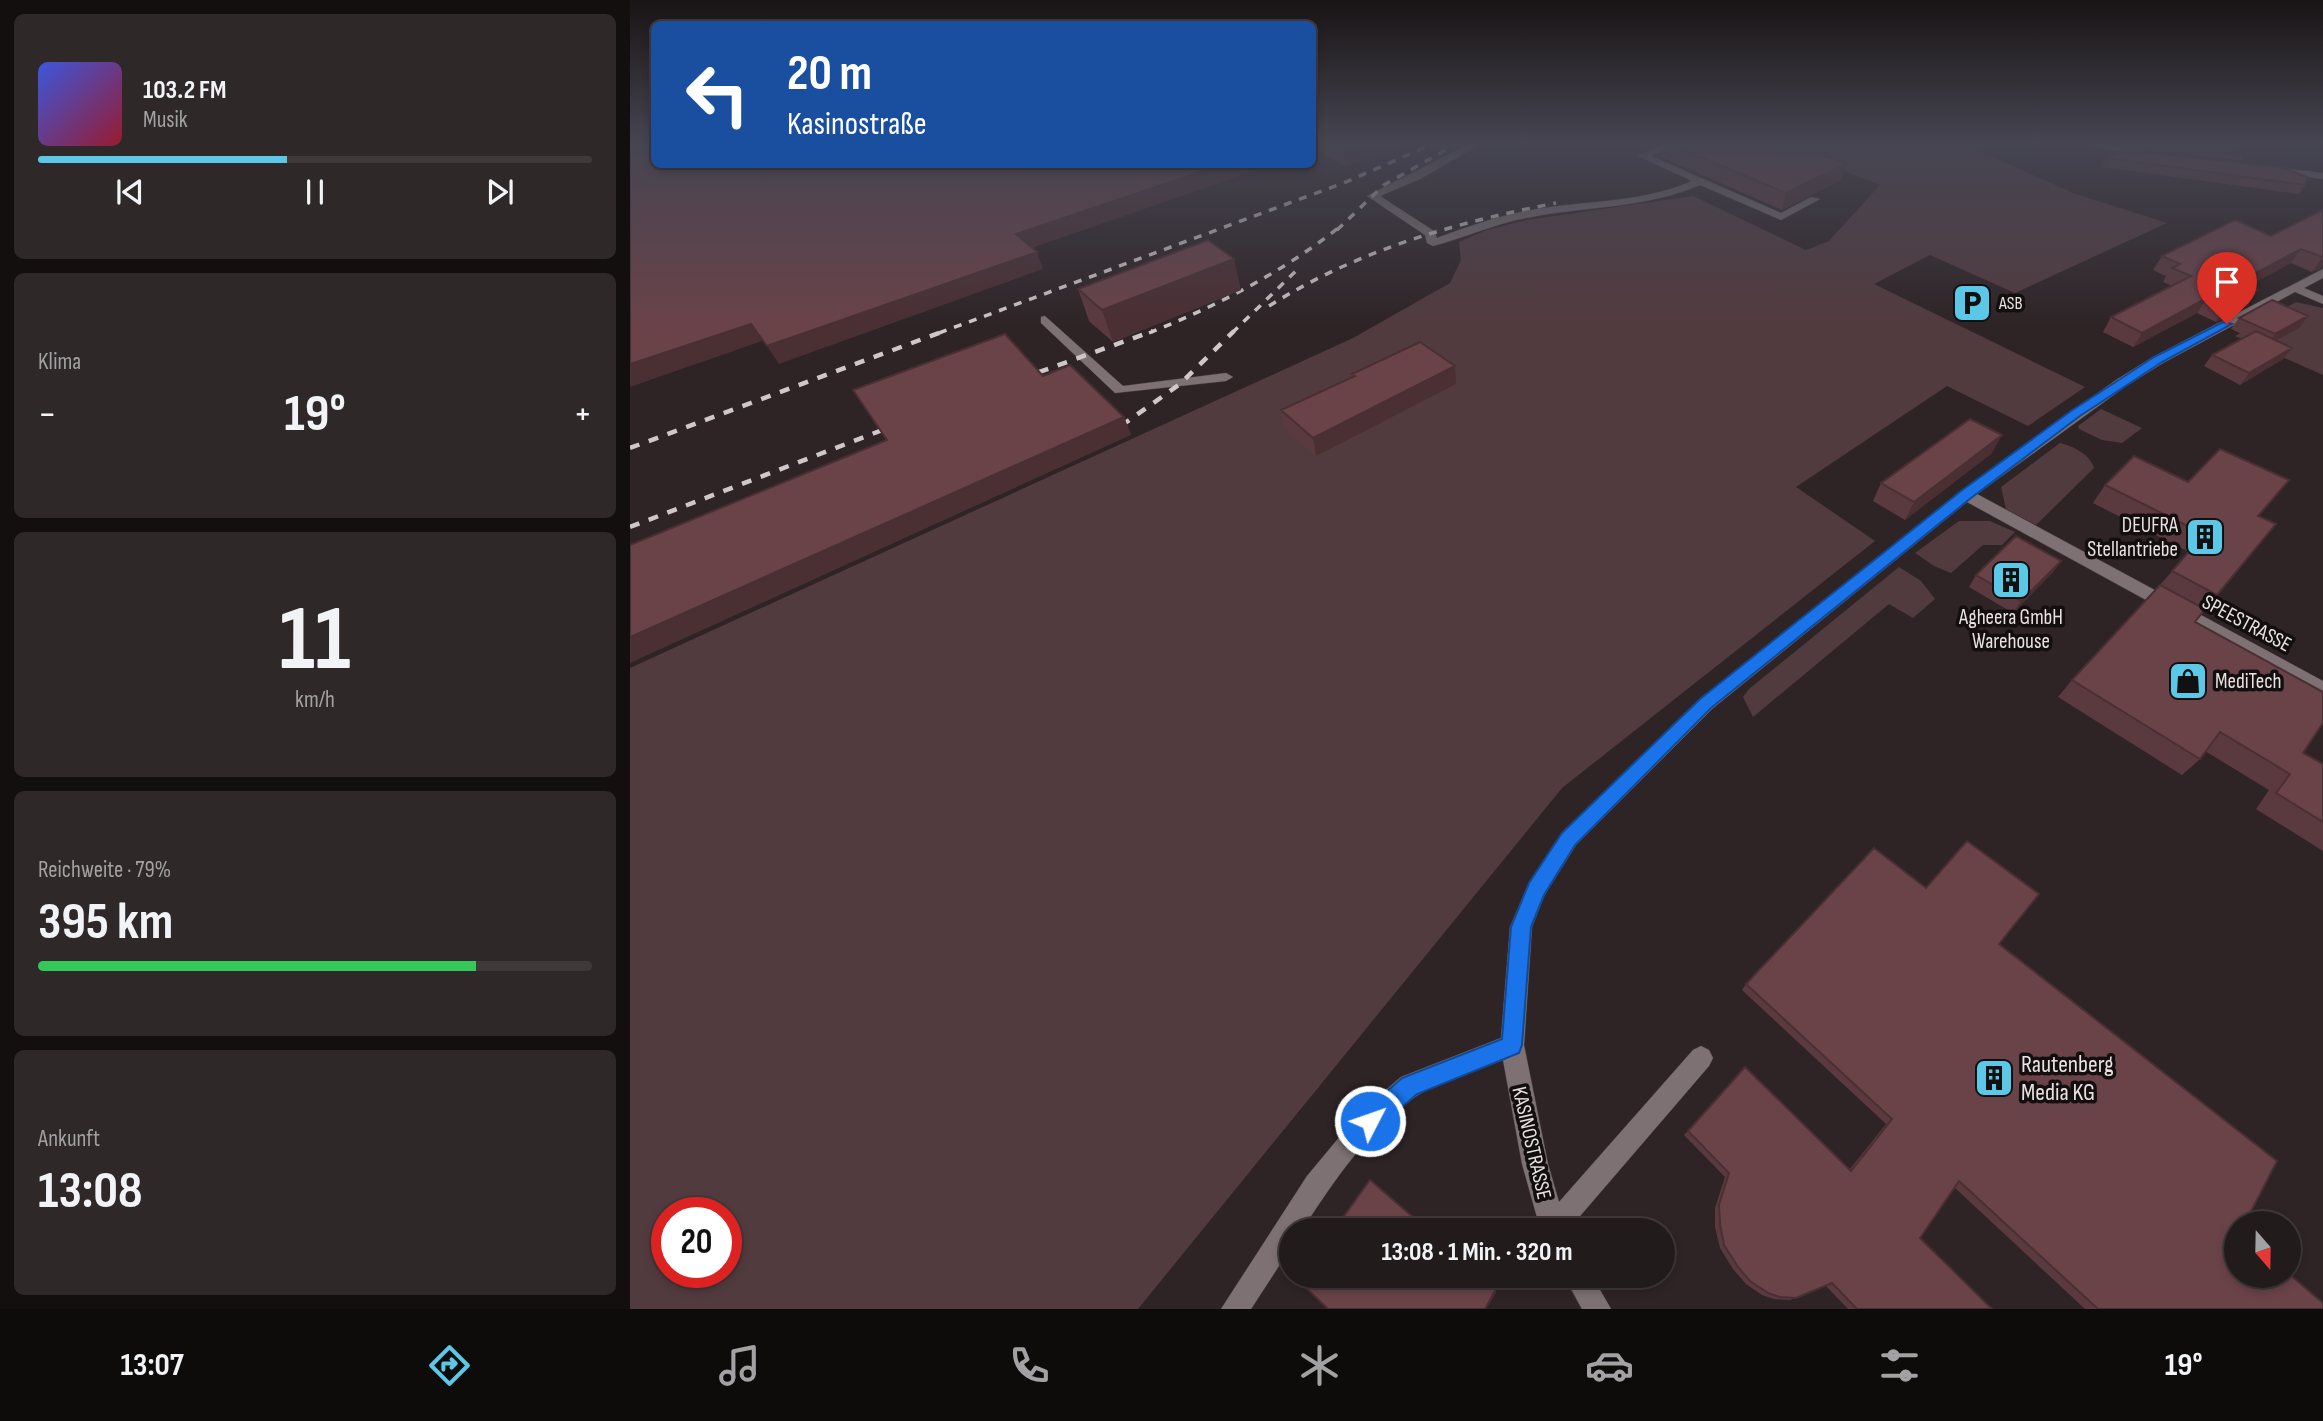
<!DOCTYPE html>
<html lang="de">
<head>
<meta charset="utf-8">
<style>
  :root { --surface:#221b1c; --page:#2e2829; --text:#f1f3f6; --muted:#a2a1a3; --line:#3f393b; --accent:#5ac8e6 }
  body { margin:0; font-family:"Sofia Sans Condensed",sans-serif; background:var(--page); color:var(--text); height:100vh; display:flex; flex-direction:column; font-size:26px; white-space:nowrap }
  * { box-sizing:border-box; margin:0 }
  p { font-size:23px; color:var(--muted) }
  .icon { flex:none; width:38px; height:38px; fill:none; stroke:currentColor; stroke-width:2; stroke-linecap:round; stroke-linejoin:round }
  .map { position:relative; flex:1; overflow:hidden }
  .panel { display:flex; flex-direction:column; gap:14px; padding:14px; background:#130f0f; width:630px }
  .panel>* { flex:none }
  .banner { position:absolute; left:21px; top:21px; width:665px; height:147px; border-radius:10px; box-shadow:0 4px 10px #0003,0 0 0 2px var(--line); background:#1a4fa0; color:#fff; overflow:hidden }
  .needle { width:46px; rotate:160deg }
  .tools { position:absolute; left:1594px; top:1211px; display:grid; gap:14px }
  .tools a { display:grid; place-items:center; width:77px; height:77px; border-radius:50%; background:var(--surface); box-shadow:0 4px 10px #0003,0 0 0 2px var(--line); font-size:35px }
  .speed { position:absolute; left:21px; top:1197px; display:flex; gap:14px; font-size:35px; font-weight:700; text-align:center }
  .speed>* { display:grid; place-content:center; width:91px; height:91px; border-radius:50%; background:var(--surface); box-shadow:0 4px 10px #0003,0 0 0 2px var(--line); line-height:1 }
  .speed .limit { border:10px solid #d22; background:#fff; color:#111 }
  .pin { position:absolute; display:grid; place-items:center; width:60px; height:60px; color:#fff; margin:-72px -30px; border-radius:50% 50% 50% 0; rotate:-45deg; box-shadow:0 0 7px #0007 }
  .pin .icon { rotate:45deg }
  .me { position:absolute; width:77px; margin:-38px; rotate:49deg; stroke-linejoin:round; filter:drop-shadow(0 0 5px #0008) }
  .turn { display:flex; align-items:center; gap:24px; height:147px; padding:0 21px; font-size:32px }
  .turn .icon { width:91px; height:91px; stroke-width:2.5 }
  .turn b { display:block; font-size:49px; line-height:60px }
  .big { font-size:52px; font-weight:700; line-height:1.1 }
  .panel .widget { flex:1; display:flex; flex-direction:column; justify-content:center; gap:10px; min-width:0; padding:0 24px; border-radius:10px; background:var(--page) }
  .panel .dial { align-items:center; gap:0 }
  .dial b { font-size:91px; line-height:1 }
  .song { display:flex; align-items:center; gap:21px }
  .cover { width:84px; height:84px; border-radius:10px; background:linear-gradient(135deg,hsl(230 70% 55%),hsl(350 70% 35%)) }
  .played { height:7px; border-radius:4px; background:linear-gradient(90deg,var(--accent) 45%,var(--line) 45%) }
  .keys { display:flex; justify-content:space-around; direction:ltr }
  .heat { display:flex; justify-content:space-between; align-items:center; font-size:38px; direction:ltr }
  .charge { height:10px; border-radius:5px; background:linear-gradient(90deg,#34c759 79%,var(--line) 0) }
  .trip { position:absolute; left:649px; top:1218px; width:396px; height:70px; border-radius:35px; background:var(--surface); box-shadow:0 4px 10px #0003,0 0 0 2px var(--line); font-weight:700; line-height:70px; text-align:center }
  .tabs { display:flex; height:112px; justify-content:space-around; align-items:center; background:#0e0b0b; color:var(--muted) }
  .tabs .icon { width:49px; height:49px }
  .tabs .on { color:var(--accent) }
  .tabs b { font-size:32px; color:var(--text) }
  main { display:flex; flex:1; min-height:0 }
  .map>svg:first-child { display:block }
  .green { fill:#523b3f; fill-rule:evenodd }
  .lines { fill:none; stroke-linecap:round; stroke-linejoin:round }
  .minor-casing { stroke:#494042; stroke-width:1 }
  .minor { fill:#7d7173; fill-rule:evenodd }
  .rail-far1 { stroke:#cfc8c9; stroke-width:3.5; stroke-dasharray:8 8; stroke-linecap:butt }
  .rail { stroke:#cfc8c9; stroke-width:4.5; stroke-dasharray:10 10; stroke-linecap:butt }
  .wall { fill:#5b3a3f }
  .shaded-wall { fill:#4a2f33 }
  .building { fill:#6a4349; stroke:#4a2f33; stroke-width:2 }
  .route { fill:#1a73e8; stroke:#114b97; stroke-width:2 }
  .labels { text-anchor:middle; stroke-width:7; stroke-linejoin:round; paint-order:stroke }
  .far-poi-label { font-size:18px; fill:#e9e2e3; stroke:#130f0f; text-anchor:start }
  .poi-label { font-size:21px; fill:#e9e2e3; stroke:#130f0f; text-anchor:end }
  .street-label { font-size:21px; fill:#e9e2e3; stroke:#130f0f }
  .near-poi-label { font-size:24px; fill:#e9e2e3; stroke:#130f0f; text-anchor:start }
</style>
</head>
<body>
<main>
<section class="panel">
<div class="widget">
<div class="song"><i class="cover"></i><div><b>103.2 FM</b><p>Musik</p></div></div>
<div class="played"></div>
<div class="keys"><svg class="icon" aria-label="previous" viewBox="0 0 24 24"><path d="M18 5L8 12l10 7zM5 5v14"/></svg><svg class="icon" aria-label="pause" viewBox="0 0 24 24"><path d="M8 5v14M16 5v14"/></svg><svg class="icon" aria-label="next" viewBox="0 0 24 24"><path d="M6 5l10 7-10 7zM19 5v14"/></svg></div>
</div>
<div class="widget"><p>Klima</p>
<div class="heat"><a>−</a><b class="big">19°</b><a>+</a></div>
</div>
<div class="widget dial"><b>11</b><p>km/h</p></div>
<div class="widget"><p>Reichweite · 79%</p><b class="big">395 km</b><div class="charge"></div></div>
<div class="widget"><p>Ankunft</p><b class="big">13:08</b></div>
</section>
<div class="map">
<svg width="1693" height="1309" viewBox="0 0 1693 1309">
  <rect width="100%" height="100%" fill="#2e2426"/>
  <path class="green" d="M1144,143H1332L1443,193L1537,223L1385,293L1300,255L1244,284L1455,387L1398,426L1317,386L1166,487L1245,541L932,788L508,1309H0V668L723,338L820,283L831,260L829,242L857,230L897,220L1063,196L1176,250L1199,241L1250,185ZM37,1213H96V1272H37Z
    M1666,302L1693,308V375L1605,336Z
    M1471,409L1512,428L1492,443L1472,440L1449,429L1448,426Z
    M1430,443C1444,447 1459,453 1464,468L1406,525L1376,509L1371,487Z
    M1329,521H1360L1385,532L1372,545H1353L1321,573L1304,566L1285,553Z
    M1269,567L1291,581L1305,599L1283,618L1259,604L1123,717L1113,697L1119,689Z"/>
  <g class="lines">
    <defs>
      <path id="minor" d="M841,143H853L790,179L750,196L804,231L807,238C836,227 865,217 896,211C951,200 1010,204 1062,181L1008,156L1035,143H1047L1021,156L1151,213L1181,197L1190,199L1151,220L1070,185C1015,209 954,206 896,218C864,224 834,238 803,246L797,243L795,235L737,196Z
        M1454,143H1471L1517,155L1512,158Z
        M1644,167L1693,173V179L1640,172L1639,170Z
        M1693,269V278L1674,288L1693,296V304L1665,292L1533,363L1496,386L1347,494L1693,681V697L1337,502L1082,709L946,845L914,896L902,927L894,1045L918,1164L929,1202L1063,1050L1071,1046L1079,1050L1083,1058L1079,1066L938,1230H911L910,1228L892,1164L873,1060C848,1070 809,1081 788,1095C741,1125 701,1185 672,1230H662V1246L621,1309H591L677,1176L731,1111L771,1077L871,1038L880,927L899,883L932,833L1070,699L1331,491L1486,380L1523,357Z
        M415,316L493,386L596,373L603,377L596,381L485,393L411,323V317Z
        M934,1276H962L981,1309H952Z"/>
    </defs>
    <use href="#minor" class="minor-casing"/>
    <use href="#minor" class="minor"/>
    <path class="rail-far1" d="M707,230L754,185L828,143
      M639,306C728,250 824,223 926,203
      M309,333L716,182L805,143
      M519,333C589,305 653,272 712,225
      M602,333L670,267"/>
    <path class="rail" d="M390,379L523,331
      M491,426L550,384L604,331
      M0,448L314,331
      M0,527L268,424"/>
  </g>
  <path class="wall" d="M682,143H777L715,166L687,150L682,151Z
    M1034,143H1163L1216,164L1211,180L1152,210L1031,157Z
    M1511,143L1579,148L1582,143L1614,155L1611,161L1508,149Z
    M1515,152L1675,185L1669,194L1472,167L1476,158Z
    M1693,210V267L1682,272L1661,263L1618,286L1628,290L1618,305L1586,322L1567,313L1503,347L1473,332L1481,317L1542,286L1533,282L1536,276L1523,270L1532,256L1641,236Z
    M448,289L611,290L483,342L459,321Z
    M1609,318L1669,328L1646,340L1662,348L1653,359L1610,385L1574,366L1582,355L1616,336L1601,329Z
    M722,374L826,384L686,456L654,428L651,410L722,378Z
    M413,376L494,417L501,435L256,440L223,390Z
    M1362,453L1275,520L1243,501L1251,483Z
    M1475,485L1628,516L1587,595L1575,609L1565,622L1673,753L1693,764V851L1626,809L1639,790L1575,751L1570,759L1552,775L1428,697L1442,680L1530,585L1559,552L1463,503Z
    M1431,561L1423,572L1383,613L1339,587L1346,575Z
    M1369,944L1606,1223V1276L1693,1309H1455L1325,1188L1290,1238L1362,1309H1218L1196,1286L1160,1300L1144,1299L1132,1295L1116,1284L1103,1269L1090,1248L1085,1227V1208L1095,1177L1054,1135L1058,1131L1220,1169L1256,1124L1112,990L1116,984Z"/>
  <path class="shaded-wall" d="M682,143H686L687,150L682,151Z
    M733,143H777L715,166L713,150Z
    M594,164H644L393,251L386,234Z
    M1216,164L1211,180L1152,210L1156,193Z
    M1671,249L1661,263L1599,296L1609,282Z
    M407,252L413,269L149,364L137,346Z
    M1693,257V267L1682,272L1692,258Z
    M604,259L611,290L483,342L472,310Z
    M1628,290L1618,305L1586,322L1595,307Z
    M1577,298L1567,313L1503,347L1512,333Z
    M1678,316L1669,328L1636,346L1645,334Z
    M121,324L132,341L0,387V364Z
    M1662,348L1653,359L1610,385L1619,373Z
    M825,366L826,384L686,456L683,438Z
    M494,417L501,435L0,663V637Z
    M1372,435L1362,453L1275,520L1284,502Z
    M1431,561L1423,572L1383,613L1391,601Z
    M866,1289V1293L856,1309H855Z"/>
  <path class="building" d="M0,143H24V164H594L386,234L407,252L137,346L121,324L0,364Z
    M700,143H733L713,150Z
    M1038,143H1163L1216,164L1156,193Z
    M1511,143H1565L1584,149L1582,143H1583L1614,155Z
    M1498,147L1515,152L1654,168L1677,177L1675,185L1476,158Z
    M1693,210V257L1671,249L1609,282L1628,290L1595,307L1577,298L1512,333L1481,317L1561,276L1542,268L1550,264L1532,256L1605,220L1641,236Z
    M578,240L604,259L472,310L448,289Z
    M1642,300L1678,316L1645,334L1609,318Z
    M1626,331L1662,348L1619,373L1582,355Z
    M375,334L413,376L440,365L494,417L0,637V545L257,440L223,390Z
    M790,342L825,366L683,438L651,410L725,376L722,374Z
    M1340,419L1372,435L1284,502L1251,483Z
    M1590,449L1659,480L1628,516L1646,524L1587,595L1542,571L1574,534L1475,485L1504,456L1558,482Z
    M1386,536L1431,561L1391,601L1346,575Z
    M1530,585L1575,609L1565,622L1693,692V723L1673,753L1693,764V822L1646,793L1660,774L1590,732L1570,759L1442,680Z
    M1337,841L1409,894L1369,944L1647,1161L1615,1223H1606V1276H1659V1274L1693,1303V1309H1468L1329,1181L1290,1238L1362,1309H1227L1202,1283L1166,1298L1150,1297L1138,1293L1120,1281L1108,1267L1094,1245L1090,1224L1089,1205L1099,1173L1058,1131L1115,1067L1221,1171L1262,1119L1116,984L1244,848L1296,888Z
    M740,1180L798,1230H704Z
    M672,1276H850L866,1289L855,1309H698L668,1280Z"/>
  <linearGradient id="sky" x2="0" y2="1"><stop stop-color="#191415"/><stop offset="0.44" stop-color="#464552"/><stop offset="1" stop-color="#464552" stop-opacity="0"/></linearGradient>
  <rect width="1693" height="326" fill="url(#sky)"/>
  <path class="route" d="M1593,322L1602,324L1532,362L1450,416L1341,498L1081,708L945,845L914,895L901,927L892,1045L889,1053L787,1094L748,1128L740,1132L732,1128L729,1121L732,1113L772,1078L872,1039L881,927L899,883L932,833L1070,699L1331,491L1441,411L1524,357Z"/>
  <defs>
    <symbol id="parking-square" viewBox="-11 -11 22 22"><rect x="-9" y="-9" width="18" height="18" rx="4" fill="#5ac8e6" stroke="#130f0f"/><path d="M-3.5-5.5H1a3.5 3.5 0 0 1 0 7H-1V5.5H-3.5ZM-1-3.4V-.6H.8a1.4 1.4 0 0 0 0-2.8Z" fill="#111"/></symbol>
    <symbol id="building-square" viewBox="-11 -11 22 22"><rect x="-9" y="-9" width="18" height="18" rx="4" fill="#5ac8e6" stroke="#130f0f"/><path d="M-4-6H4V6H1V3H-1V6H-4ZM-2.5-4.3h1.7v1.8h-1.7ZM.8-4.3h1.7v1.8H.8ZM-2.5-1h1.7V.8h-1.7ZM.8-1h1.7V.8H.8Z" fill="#111"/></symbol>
    <symbol id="shop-square" viewBox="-11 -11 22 22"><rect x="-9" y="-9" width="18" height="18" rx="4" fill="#5ac8e6" stroke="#130f0f"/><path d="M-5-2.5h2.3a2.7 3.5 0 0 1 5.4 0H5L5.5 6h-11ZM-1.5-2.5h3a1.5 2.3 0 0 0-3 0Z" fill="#111"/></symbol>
  </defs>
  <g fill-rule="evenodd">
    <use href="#parking-square" x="1320" y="281" width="44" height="44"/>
    <use href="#building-square" x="1553" y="515" width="44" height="44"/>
    <use href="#building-square" x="1359" y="558" width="44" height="44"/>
    <use href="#shop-square" x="1536" y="659" width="44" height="44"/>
    <use href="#building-square" x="1342" y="1056" width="44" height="44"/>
  </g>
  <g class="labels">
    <g class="far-poi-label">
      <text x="1369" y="309">ASB</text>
    </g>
    <g class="poi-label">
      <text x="1548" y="532">DEUFRA<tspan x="1548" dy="24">Stellantriebe</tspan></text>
      <text x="1381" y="624" text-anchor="middle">Agheera GmbH<tspan x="1381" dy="24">Warehouse</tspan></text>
      <text x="1585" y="688" text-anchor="start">MediTech</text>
    </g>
    <g class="street-label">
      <text transform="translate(1617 623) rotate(28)" y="7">SPEESTRASSE</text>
      <text transform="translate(902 1143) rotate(77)" y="7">KASINOSTRASSE</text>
    </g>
    <g class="near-poi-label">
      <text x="1391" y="1072">Rautenberg<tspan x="1391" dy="28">Media KG</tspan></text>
    </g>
  </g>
</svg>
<div class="tools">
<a><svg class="needle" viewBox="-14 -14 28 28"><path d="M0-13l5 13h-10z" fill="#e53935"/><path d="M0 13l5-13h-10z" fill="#a2a1a3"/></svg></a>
</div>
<div class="speed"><div class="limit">20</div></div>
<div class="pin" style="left:1597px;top:324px;background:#d93025"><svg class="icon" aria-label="arrive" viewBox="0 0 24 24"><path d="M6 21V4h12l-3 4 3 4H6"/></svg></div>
<svg class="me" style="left:740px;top:1121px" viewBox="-20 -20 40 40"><circle r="17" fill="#1a73e8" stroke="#fff" stroke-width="3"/><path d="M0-11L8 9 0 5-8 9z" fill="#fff"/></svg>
<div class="trip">13:08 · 1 Min. · 320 m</div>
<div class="banner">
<div class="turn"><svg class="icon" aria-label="left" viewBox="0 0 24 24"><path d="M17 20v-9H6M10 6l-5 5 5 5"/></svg><div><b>20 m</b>Kasinostraße</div></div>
</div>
</div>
</main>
<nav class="tabs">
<b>13:07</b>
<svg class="icon on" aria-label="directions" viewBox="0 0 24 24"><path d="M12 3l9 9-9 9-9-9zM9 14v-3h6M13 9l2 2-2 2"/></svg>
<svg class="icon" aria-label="music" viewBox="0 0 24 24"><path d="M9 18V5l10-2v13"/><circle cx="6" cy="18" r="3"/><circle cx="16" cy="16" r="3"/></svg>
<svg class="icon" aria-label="phone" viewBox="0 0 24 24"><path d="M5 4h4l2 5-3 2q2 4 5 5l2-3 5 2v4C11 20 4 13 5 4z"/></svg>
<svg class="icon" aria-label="climate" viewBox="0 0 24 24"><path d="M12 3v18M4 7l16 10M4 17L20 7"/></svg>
<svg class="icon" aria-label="car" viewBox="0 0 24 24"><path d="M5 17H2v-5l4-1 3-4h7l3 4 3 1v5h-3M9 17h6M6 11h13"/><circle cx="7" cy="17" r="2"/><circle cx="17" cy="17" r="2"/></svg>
<svg class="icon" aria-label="filters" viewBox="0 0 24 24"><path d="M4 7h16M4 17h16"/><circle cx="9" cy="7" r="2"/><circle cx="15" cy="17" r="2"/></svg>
<b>19°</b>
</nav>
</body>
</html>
